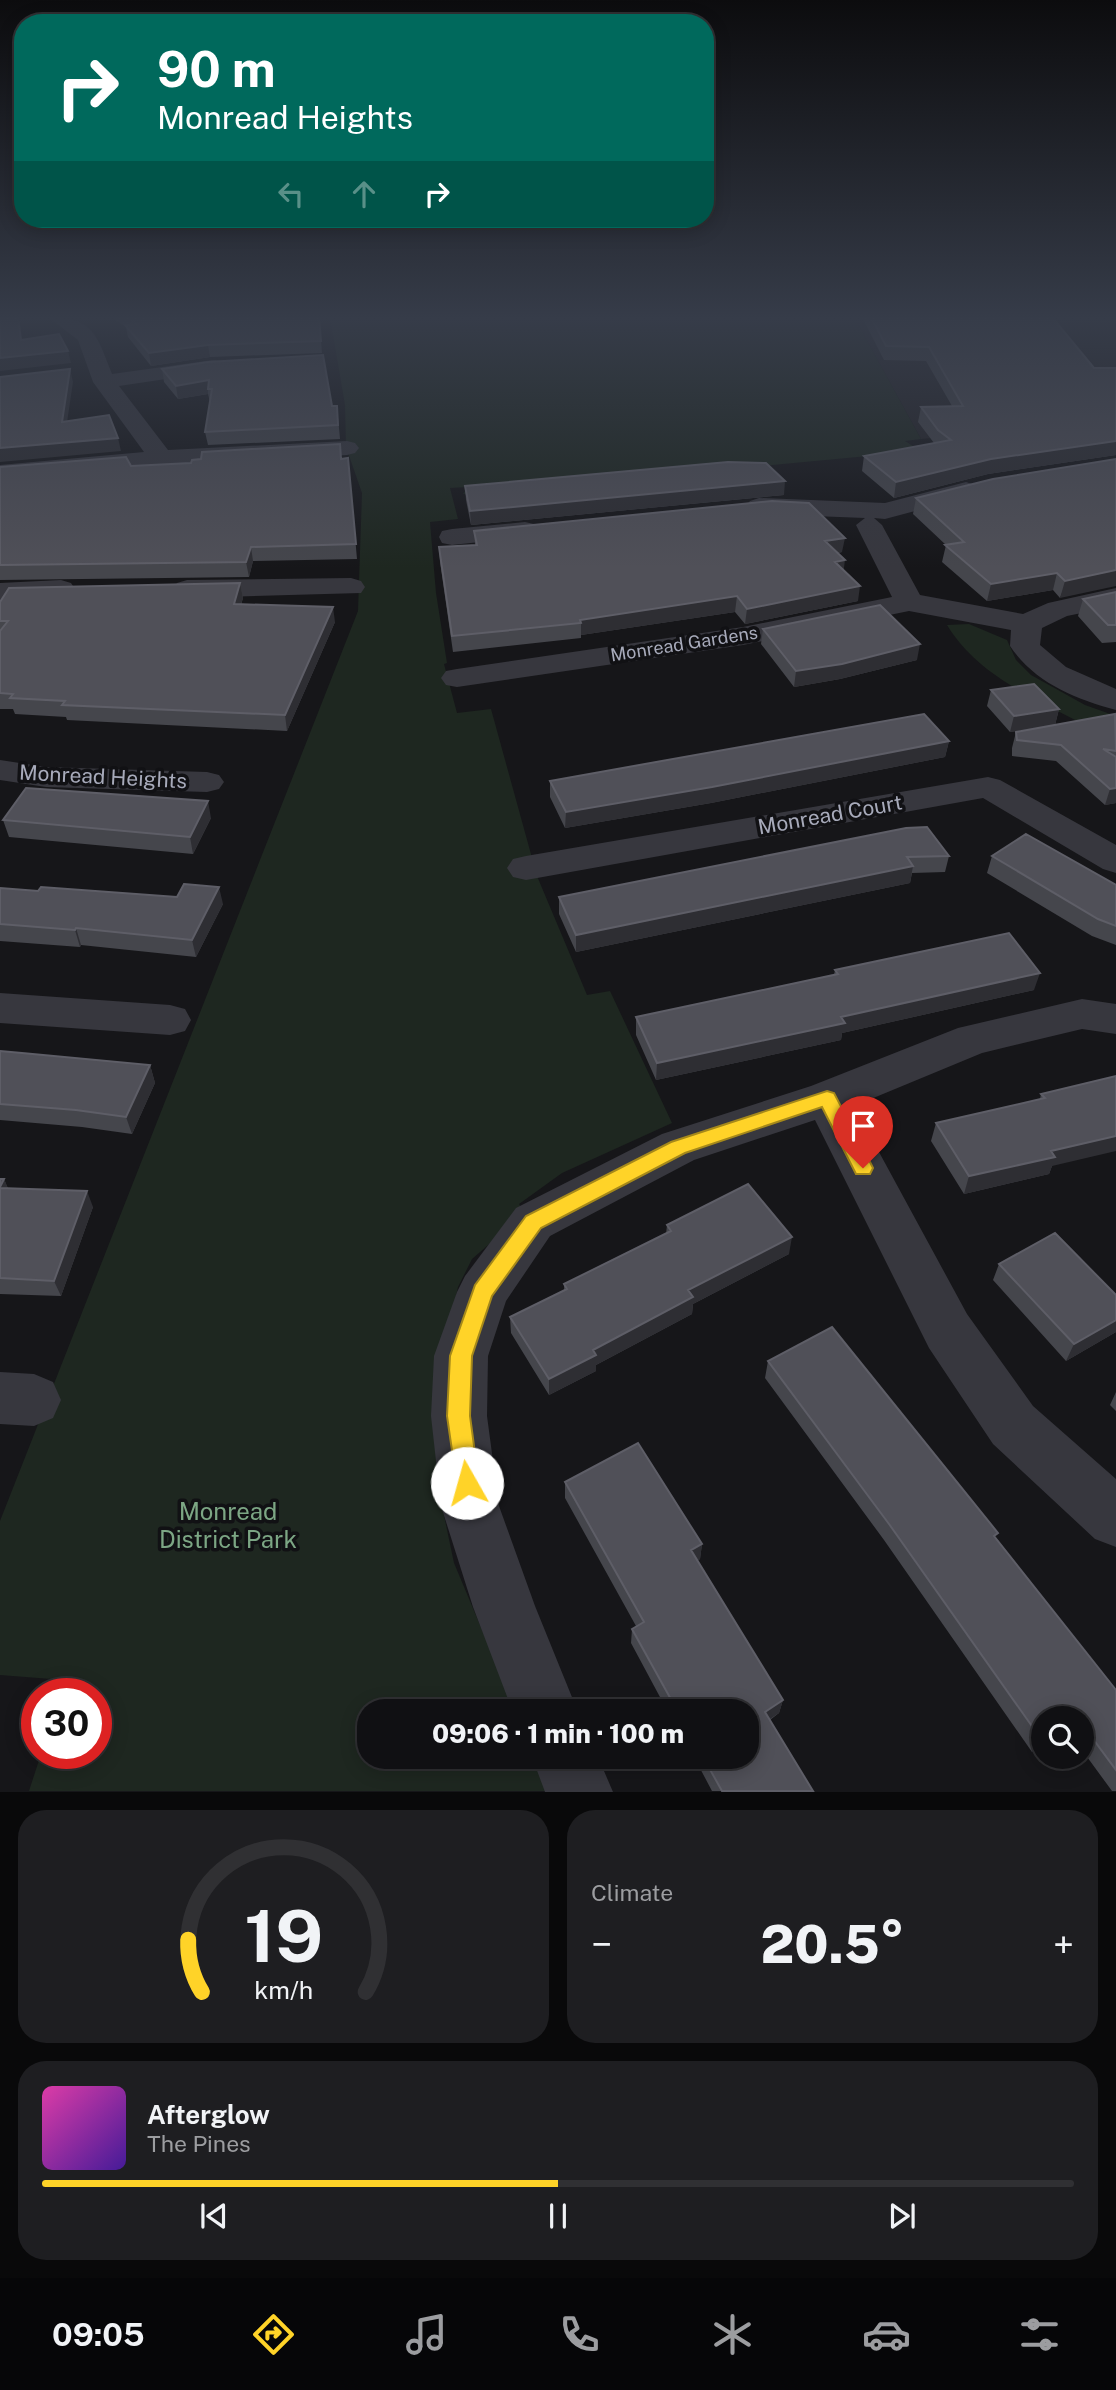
<!DOCTYPE html>
<html lang="en">
<head>
<meta charset="utf-8">
<style>
  :root { --surface:#101013; --page:#1e1e21; --text:#f1f3f6; --muted:#9c9da0; --line:#303033; --accent:#ffd328 }
  body { margin:0; font-family:"Public Sans",sans-serif; background:var(--page); color:var(--text); height:100vh; display:flex; flex-direction:column; font-size:26px; white-space:nowrap }
  * { box-sizing:border-box; margin:0 }
  p { font-size:23px; color:var(--muted) }
  .icon { flex:none; width:38px; height:38px; fill:none; stroke:currentColor; stroke-width:2; stroke-linecap:round; stroke-linejoin:round }
  .map { position:relative; height:1792px; overflow:hidden }
  .side { display:flex; flex-direction:column; gap:18px; padding:18px; background:#09090a; flex:1 }
  .side>* { flex:none }
  .hud { position:absolute; left:14px; top:14px; width:700px; height:214px; border-radius:28px; box-shadow:0 4px 18px #0003,0 0 0 2px var(--line); background:#00695c; color:#fff; overflow:hidden }
  .buttons { position:absolute; left:1031px; top:1706px; display:grid; gap:14px }
  .buttons a { display:grid; place-items:center; width:63px; height:63px; border-radius:50%; background:var(--surface); box-shadow:0 4px 18px #0003,0 0 0 2px var(--line); font-size:35px }
  .speed { position:absolute; left:21px; top:1678px; display:flex; gap:14px; font-size:35px; font-weight:700; text-align:center }
  .speed>* { display:grid; place-content:center; width:91px; height:91px; border-radius:50%; background:var(--surface); box-shadow:0 4px 18px #0003,0 0 0 2px var(--line); line-height:1 }
  .speed .limit { border:10px solid #d22; background:#fff; color:#111 }
  .pin { position:absolute; display:grid; place-items:center; width:60px; height:60px; color:#fff; margin:-72px -30px; border-radius:50% 50% 50% 0; rotate:-45deg; box-shadow:0 0 7px #0007 }
  .pin .icon { rotate:45deg }
  .me { position:absolute; width:77px; margin:-38px; rotate:353deg; stroke-linejoin:round; filter:drop-shadow(0 0 5px #0008) }
  .turn { display:flex; align-items:center; gap:24px; height:147px; padding:0 28px; font-size:32px }
  .turn .icon { width:91px; height:91px; stroke-width:2.5 }
  .turn b { display:block; font-size:49px; line-height:60px }
  .lanes { display:flex; align-items:center; height:66px; padding:0 28px; background:#0003; justify-content:center; gap:35px; direction:ltr }
  .lanes .off { opacity:.35 }
  .big { font-size:52px; font-weight:800; line-height:1.1 }
  .side .card { flex:1; display:flex; flex-direction:column; justify-content:center; gap:10px; min-width:0; padding:0 24px; border-radius:28px; background:var(--page) }
  .side .dial { align-items:center; gap:0 }
  .dial svg { height:182px; overflow:visible; fill:none; stroke:var(--line); stroke-width:7; stroke-linecap:round; text-anchor:middle }
  .dial text { fill:var(--text); stroke:none }
  .song { display:flex; align-items:center; gap:21px }
  .cover { width:84px; height:84px; border-radius:10px; background:linear-gradient(135deg,hsl(320 70% 55%),hsl(260 70% 35%)) }
  .played { height:7px; border-radius:4px; background:linear-gradient(90deg,var(--accent) 50%,var(--line) 50%) }
  .keys { display:flex; justify-content:space-around; direction:ltr }
  .heat { display:flex; justify-content:space-between; align-items:center; font-size:38px; direction:ltr }
  .side .tiles { flex:1; display:grid; gap:18px; grid-template-columns:1fr 1fr }
  .card:last-child { grid-column:span 2 }
  .trip { position:absolute; left:357px; top:1699px; width:402px; height:70px; border-radius:28px; background:var(--surface); box-shadow:0 4px 18px #0003,0 0 0 2px var(--line); font-weight:800; line-height:70px; text-align:center }
  .tab-bar { display:flex; height:112px; justify-content:space-around; align-items:center; background:#060608; color:var(--muted) }
  .tab-bar .icon { width:49px; height:49px }
  .tab-bar .current { color:var(--accent) }
  .tab-bar b { font-size:32px; color:var(--text) }
  .map>svg:first-child { display:block }
  .built { fill:#232226 }
  .green { fill:#1e2720 }
  .lines { fill:none; stroke-linecap:round; stroke-linejoin:round }
  .minor { fill:#37373e; fill-rule:evenodd }
  .wall { fill:#45464c }
  .shaded-wall { fill:#2e2e33 }
  .building { fill:#505058; stroke:#5e5e67; stroke-width:2 }
  .route { fill:#ffd328; stroke:#a6891a; stroke-width:2 }
  .labels { text-anchor:middle; stroke-width:7; stroke-linejoin:round; paint-order:stroke }
  .far-street-label { font-size:18px; fill:#a7aaba; stroke:#111114 }
  .street-label { font-size:21px; fill:#a7aaba; stroke:#111114 }
  .near-park-label { font-size:24px; fill:#7ca684; stroke:#111114 }
</style>
</head>
<body>
<div class="map">
<svg width="1116" height="1792" viewBox="0 0 1116 1792">
  <rect width="100%" height="100%" fill="#161619"/>
  <path class="built" d="M854,317H1108L1116,327V420L921,439Z"/>
  <path class="green" d="M330,317H854L921,439L905,441L921,451L463,494L468,487L450,488L458,519L430,522L436,593L447,663L444,664L457,713L491,709L537,876L587,995L610,991L672,1123L562,1173L519,1204L525,1213L472,1259L458,1287L434,1392L438,1487L454,1563L516,1711L369,1712V1757H535L547,1791H29L41,1754H96V1694H60L64,1680L0,1675V1521L358,611L362,493L346,447L345,405Z
    M969,624L1007,640L1016,660L1031,675L1085,705L1116,716L1087,726C1036,699 978,676 947,625Z"/>
  <g class="lines">
    <path class="minor" d="M48,317C94,317 97,336 112,374L213,360L221,361L224,366L221,371L213,372L119,386L168,450L347,441L355,443L359,448L355,453L347,455L161,465L0,479V465L144,452L93,382L78,340Z
      M966,482L975,485L979,490L975,495L885,519L874,518L882,525L920,595L1023,614L1048,603L1116,588V606L1067,616L1042,628L1040,645L1066,667L1116,689V710C1075,699 1034,682 1010,646L1011,630L909,611L743,645L457,687L446,685L441,678L446,671L457,669L743,627L892,597L856,525L865,518L759,514L750,511L746,506L750,501L759,498L885,503Z
      M525,522L534,524L538,530L534,536L452,545L442,543L439,537L442,531L452,529Z
      M351,578L361,581L365,587L361,593L187,598L177,595L173,589L177,583L187,580Z
      M61,580L71,583L75,589L71,595L0,601V583Z
      M0,760L46,767L207,772L219,775L224,782L219,789L207,792L46,787L0,780Z
      M988,777L1000,780L1116,845V873L1103,869L983,798L526,880L513,877L507,868L513,859L526,856Z
      M0,993L170,1005L185,1009L191,1020L185,1031L170,1035L0,1023Z
      M1082,999L1116,1004V1034L1082,1029L982,1053L854,1106L967,1314L1033,1406L1116,1479V1547L1095,1539L993,1444L929,1348L815,1120L694,1160L550,1236L506,1301L488,1356L487,1416L499,1506L535,1606L578,1712H513L473,1607L441,1506L431,1416L434,1356L457,1292L465,1276L516,1208L662,1134L811,1086L958,1028Z
      M0,1372L34,1374L53,1382L61,1400L53,1418L34,1426L0,1424Z
      M532,1757H598L613,1792H545Z"/>
  </g>
  <path class="wall" d="M111,317H319L322,353L210,357L151,366L128,337L126,327Z
    M862,317H1052L1094,368H1116V455L988,474L894,498L862,471L864,456L934,443L918,422L921,407L952,406L926,361L884,360Z
    M162,369L332,406H337L340,439L208,445L205,432L210,402L208,394L178,399L164,382Z
    M348,458L357,559L253,561L249,577L0,580V467L131,466Z
    M1116,459L1060,598L1053,590L987,601L942,562L946,545L913,514L916,498Z
    M465,486L784,495L471,525L466,500Z
    M474,531L842,552L838,553L844,570L858,601L745,624L735,612L581,635V638L453,652L440,562L439,547L475,545Z
    M240,583L243,598L241,605L335,622L287,731L67,720L66,717L15,714L13,709H0V602Z
    M1116,592V642L1102,643L1078,616L1083,599Z
    M763,629L917,660L840,679L794,687L761,644Z
    M991,690L1059,709L1055,725L1116,715V803L1105,805L1056,761L1012,756V748L1016,732L1041,727L1010,732L987,706Z
    M949,741L945,757L711,803L565,828L550,797V781Z
    M211,818L193,854L9,837L3,820Z
    M906,828L949,856L945,872L912,873L910,883L576,952L559,914V897Z
    M992,856L1116,885V945L1092,936L987,873Z
    M0,888L223,904L196,957L81,945L80,947L0,941Z
    M835,970L1034,990L842,1033L841,1040L656,1080L636,1035V1017L834,975Z
    M0,1051L150,1065L155,1083L132,1134L82,1127L0,1120Z
    M1116,1076L1052,1166L1049,1174L964,1194L931,1141L936,1123L1040,1099L1041,1094Z
    M0,1179H4L8,1189L93,1207L61,1296L0,1294Z
    M667,1225L789,1254L693,1304L692,1314L596,1365V1371L549,1395L511,1333L510,1317L564,1290V1284L666,1234Z
    M999,1264L1116,1295V1332L1066,1361L993,1280Z
    M768,1361L996,1538L1116,1690V1791H1112L1082,1750V1718H1043V1744L1032,1752L884,1540L765,1378Z
    M1116,1392V1411L1110,1405Z
    M565,1482L702,1544L700,1559L697,1561L783,1700L779,1713L770,1720L813,1791H712L694,1757H747V1712H668L631,1643L632,1629L636,1626L565,1498Z"/>
  <path class="shaded-wall" d="M208,345L210,357L151,366L149,353Z
    M68,351L71,363L0,371V358Z
    M70,369L73,382L65,436L62,422Z
    M209,380L208,389V394L178,399L176,386Z
    M118,438L121,451L0,462V448Z
    M1116,441V455L988,474L894,498L896,482L991,459Z
    M785,481L784,495L471,525L470,511Z
    M845,538L842,552L823,555L825,541Z
    M251,547L253,561L249,577L246,562Z
    M845,560L843,575L835,562Z
    M1116,570V586L1060,598L1065,581Z
    M1057,573L1053,590L987,601L991,584Z
    M240,583L243,598L236,619L234,604Z
    M860,586L858,601L745,624L747,609Z
    M737,596L735,612L581,635V623L580,620Z
    M333,607L335,622L287,731L285,715Z
    M920,644L917,660L840,679L794,687L796,671Z
    M1059,709L1055,725L1010,732L1014,716Z
    M949,741L945,757L711,803L565,828L566,812Z
    M1116,788V803L1105,805L1110,789Z
    M208,801L211,818L193,854L190,837Z
    M913,866L910,883L576,952V935Z
    M219,887L223,904L196,957L192,940Z
    M76,928L81,945L80,947L75,930Z
    M1040,973L1034,990L842,1033L841,1040L656,1080L657,1063L841,1017Z
    M150,1065L155,1083L132,1134L126,1117Z
    M1116,1136V1151L1052,1166L1049,1174L964,1194L969,1176L1051,1151Z
    M4,1179L11,1195L6,1204L0,1187Z
    M87,1191L93,1207L61,1296L54,1281Z
    M792,1237L789,1254L693,1304L692,1314L596,1365V1371L549,1395V1379L593,1350L688,1290Z
    M1116,1320V1332L1066,1361L1074,1344Z
    M702,1544L700,1559L689,1565L691,1550Z
    M783,1700L779,1713L761,1725L765,1712Z
    M1043,1737V1744L1032,1752L1041,1739Z"/>
  <path class="building" d="M0,317H18L21,340L59,334L68,351L0,358Z
    M127,317H319L321,341L208,345L149,353L125,325L137,324Z
    M871,317H1052L1094,368H1116V441L991,459L896,482L864,456L951,440L938,430L921,407L963,406L929,347L886,346Z
    M323,355L332,406H337L338,425L205,432L212,389H208L209,380L176,386L162,369L208,362Z
    M70,369L62,422L109,415L118,438L0,448V377Z
    M340,444L341,459L348,458L356,544L251,547L246,562L0,565V467L126,457L131,466L191,463L192,460L201,459L202,452Z
    M1116,459V570L1065,581L1057,573L991,584L945,545L964,542L916,498L993,479Z
    M728,462L766,463L785,481L470,511L465,486Z
    M772,501L809,503L845,538L825,541L845,560L835,562L860,586L747,609L737,596L580,620L581,623L452,636L439,547L477,545L474,531Z
    M240,583L234,604L333,607L285,715L62,705L65,701L10,698L13,694L0,693V631L8,621H0V602L9,588Z
    M1116,592V625H1108L1083,599Z
    M880,605L920,644L842,664L796,671L763,629Z
    M1034,684L1059,709L1014,716L991,690Z
    M924,714L949,741L712,787L566,812L550,781Z
    M1115,714L1116,751L1103,749L1116,757V788L1110,789L1061,745L1017,740L1016,732Z
    M26,788L208,801L190,837L3,820Z
    M927,827L949,856L907,857L913,866L576,935L559,897L906,828Z
    M1026,834L1116,885V926L1098,919L992,856Z
    M184,884L219,887L192,940L76,928L75,930L0,924V888L38,891L41,887L177,897Z
    M1009,933L1040,973L841,1017L845,1023L657,1063L636,1017L838,974L835,970Z
    M0,1051L22,1053L150,1065L126,1117L76,1110L0,1104Z
    M1116,1076V1136L1051,1151L1055,1157L969,1176L936,1123L1045,1098L1041,1094Z
    M0,1179H4L0,1187Z
    M748,1184L792,1237L688,1290L693,1297L593,1350L596,1355L549,1379L510,1317L567,1289L564,1284L671,1231L667,1225Z
    M0,1188L87,1191L54,1281L0,1278Z
    M1055,1233L1116,1295V1320L1074,1344L999,1264Z
    M832,1327L998,1533L994,1536L1116,1690V1770L1082,1724V1718H1078L1075,1714L1069,1718H1043V1737L1041,1739L889,1524L768,1361Z
    M638,1443L702,1544L691,1550L783,1700L765,1712L813,1791H722L703,1757H747V1712H678L632,1629L644,1622L565,1482Z"/>
  <linearGradient id="sky" x2="0" y2="1"><stop stop-color="#0c0c0e"/><stop offset="0.56" stop-color="#363c49"/><stop offset="1" stop-color="#363c49" stop-opacity="0"/></linearGradient>
  <rect width="1116" height="568" fill="url(#sky)"/>
  <path class="route" d="M827,1091L834,1093L870,1162L873,1168L870,1174H856L822,1107L685,1153L541,1228L492,1296L472,1356L470,1416L479,1483L475,1492L467,1495L458,1492L447,1416L450,1356L475,1285L526,1216L671,1142Z"/>
  <g class="labels">
    <g class="far-street-label">
      <text transform="translate(684 644) rotate(-9)" y="6">Monread Gardens</text>
    </g>
    <g class="street-label">
      <text transform="translate(103 777) rotate(3)" y="7">Monread Heights</text>
      <text transform="translate(830 815) rotate(-10)" y="7">Monread Court</text>
    </g>
    <g class="near-park-label">
      <text x="228" y="1520">Monread<tspan x="228" dy="28">District Park</tspan></text>
    </g>
  </g>
</svg>
<div class="buttons">
<a><svg class="icon" aria-label="search" viewBox="0 0 24 24"><circle cx="10" cy="10" r="6"/><path d="M15 15l6 6"/></svg></a>
</div>
<div class="speed"><div class="limit">30</div></div>
<div class="pin" style="left:863px;top:1168px;background:#d93025"><svg class="icon" aria-label="arrive" viewBox="0 0 24 24"><path d="M6 21V4h12l-3 4 3 4H6"/></svg></div>
<svg class="me" style="left:467px;top:1483px" viewBox="-20 -20 40 40"><circle r="19" fill="#fff"/><path d="M0-13L10 11 0 6-10 11z" fill="#ffd328"/></svg>
<div class="trip">09:06 · 1 min · 100 m</div>
<div class="hud">
<div class="turn"><svg class="icon" aria-label="right" viewBox="0 0 24 24"><path d="M7 20v-9h11M14 6l5 5-5 5"/></svg><div><b>90 m</b>Monread Heights</div></div>
<div class="lanes"><svg class="icon off" aria-label="left" viewBox="0 0 24 24"><path d="M17 20v-9H6M10 6l-5 5 5 5"/></svg><svg class="icon off" aria-label="ahead" viewBox="0 0 24 24"><path d="M12 20V5M6 11l6-6 6 6"/></svg><svg class="icon" aria-label="right" viewBox="0 0 24 24"><path d="M7 20v-9h11M14 6l5 5-5 5"/></svg></div>
</div>
</div>
<section class="side">
<div class="tiles">
<div class="card dial"><svg viewBox="0 0 100 80">
<path d="M14 69A42 42 0 1 1 86 69"/>
<path d="M14 69A42 42 0 0 1 8 46" stroke="#ffd328"/>
<text x="50" y="56" font-size="32" font-weight="700">19</text>
<text x="50" y="72" font-size="11">km/h</text>
</svg></div>
<div class="card"><p>Climate</p>
<div class="heat"><a>−</a><b class="big">20.5°</b><a>+</a></div>
</div>
<div class="card">
<div class="song"><i class="cover"></i><div><b>Afterglow</b><p>The Pines</p></div></div>
<div class="played"></div>
<div class="keys"><svg class="icon" aria-label="previous" viewBox="0 0 24 24"><path d="M18 5L8 12l10 7zM5 5v14"/></svg><svg class="icon" aria-label="pause" viewBox="0 0 24 24"><path d="M8 5v14M16 5v14"/></svg><svg class="icon" aria-label="next" viewBox="0 0 24 24"><path d="M6 5l10 7-10 7zM19 5v14"/></svg></div>
</div>
</div>
</section>
<nav class="tab-bar">
<b>09:05</b>
<svg class="icon current" aria-label="directions" viewBox="0 0 24 24"><path d="M12 3l9 9-9 9-9-9zM9 14v-3h6M13 9l2 2-2 2"/></svg>
<svg class="icon" aria-label="music" viewBox="0 0 24 24"><path d="M9 18V5l10-2v13"/><circle cx="6" cy="18" r="3"/><circle cx="16" cy="16" r="3"/></svg>
<svg class="icon" aria-label="phone" viewBox="0 0 24 24"><path d="M5 4h4l2 5-3 2q2 4 5 5l2-3 5 2v4C11 20 4 13 5 4z"/></svg>
<svg class="icon" aria-label="climate" viewBox="0 0 24 24"><path d="M12 3v18M4 7l16 10M4 17L20 7"/></svg>
<svg class="icon" aria-label="car" viewBox="0 0 24 24"><path d="M5 17H2v-5l4-1 3-4h7l3 4 3 1v5h-3M9 17h6M6 11h13"/><circle cx="7" cy="17" r="2"/><circle cx="17" cy="17" r="2"/></svg>
<svg class="icon" aria-label="filters" viewBox="0 0 24 24"><path d="M4 7h16M4 17h16"/><circle cx="9" cy="7" r="2"/><circle cx="15" cy="17" r="2"/></svg>
</nav>
</body>
</html>
